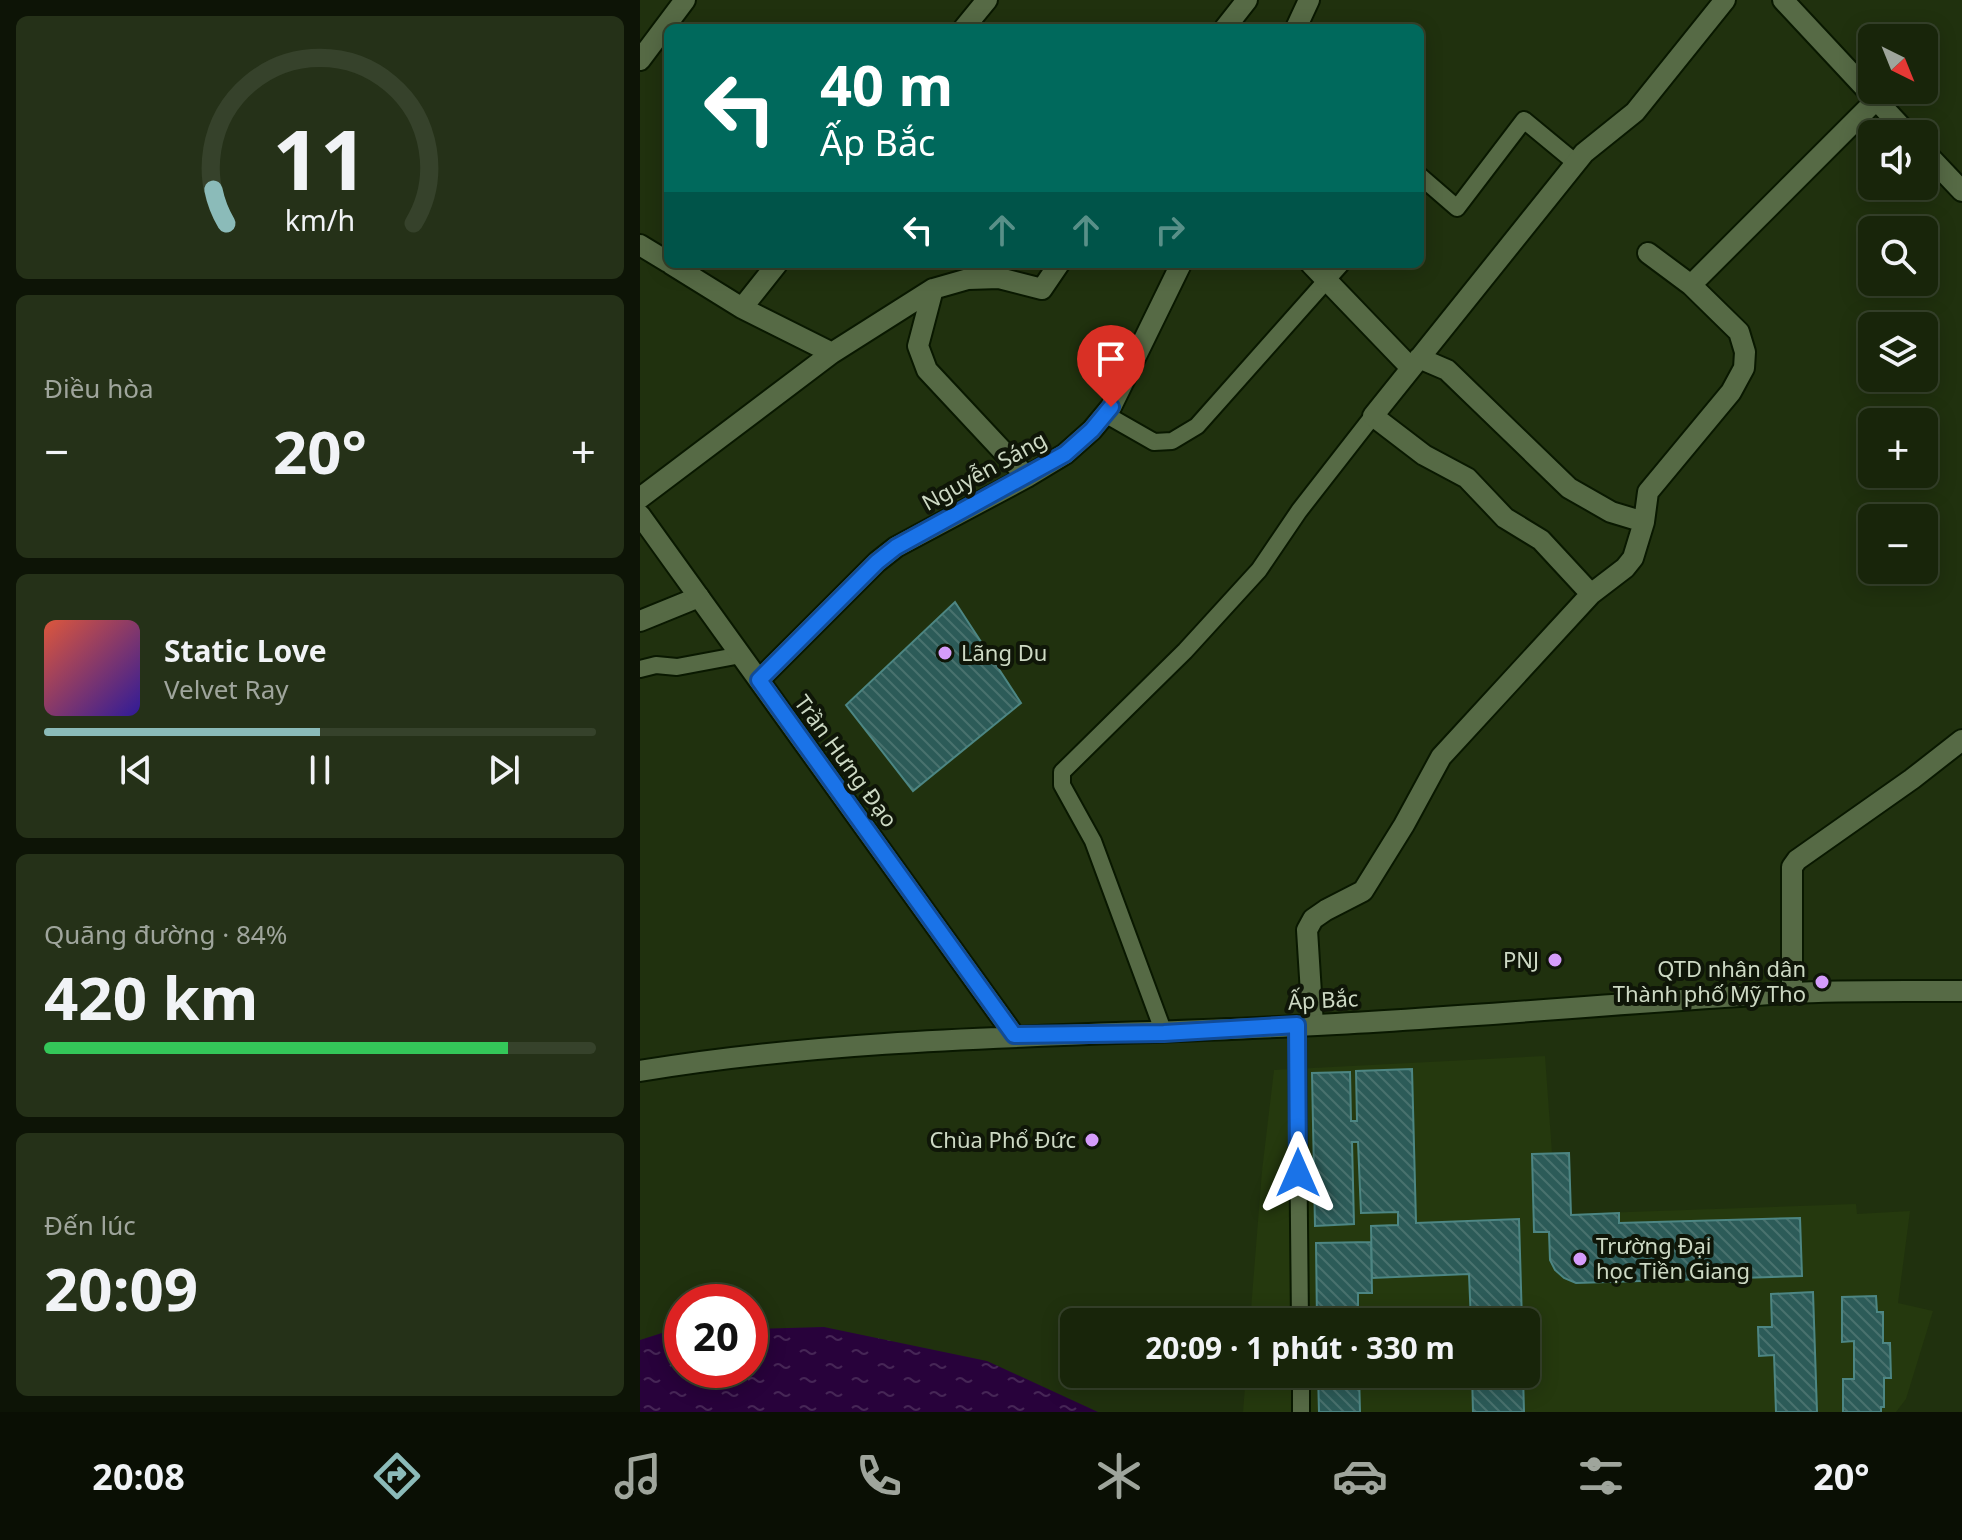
<!DOCTYPE html>
<html lang="vi">
<head>
<meta charset="utf-8">
<style>
  :root { --surface:#18250a; --page:#253118; --text:#f1f3f6; --muted:#9fa59c; --line:#36422b; --accent:#8bbbb9 }
  body { margin:0; font-family:"Noto Sans",sans-serif; background:var(--page); color:var(--text); height:100vh; display:flex; flex-direction:column; font-size:30px; white-space:nowrap }
  * { box-sizing:border-box; margin:0 }
  p { font-size:26px; color:var(--muted) }
  .icon { flex:none; width:44px; height:44px; fill:none; stroke:currentColor; stroke-width:2; stroke-linecap:round; stroke-linejoin:round }
  .map { position:relative; flex:1; overflow:hidden }
  .panel { display:flex; flex-direction:column; gap:16px; padding:16px; background:#0d1406; width:640px }
  .panel>* { flex:none }
  .guide { position:absolute; left:24px; top:24px; width:760px; height:244px; border-radius:12px; box-shadow:0 4px 20px #0003,0 0 0 2px var(--line); background:#00695c; color:#fff; overflow:hidden }
  .needle { width:52px; rotate:137deg }
  .fabs { position:absolute; left:1218px; top:24px; display:grid; gap:16px }
  .fabs a { display:grid; place-items:center; width:80px; height:80px; border-radius:12px; background:var(--surface); box-shadow:0 4px 20px #0003,0 0 0 2px var(--line); font-size:40px }
  .speed { position:absolute; left:24px; top:1284px; display:flex; gap:16px; font-size:40px; font-weight:700; text-align:center }
  .speed>* { display:grid; place-content:center; width:104px; height:104px; border-radius:50%; background:var(--surface); box-shadow:0 4px 20px #0003,0 0 0 2px var(--line); line-height:1 }
  .speed .limit { border:12px solid #d22; background:#fff; color:#111 }
  .pin { position:absolute; display:grid; place-items:center; width:68px; height:68px; color:#fff; margin:-82px -34px; border-radius:50% 50% 50% 0; rotate:-45deg; box-shadow:0 0 8px #0007 }
  .pin .icon { rotate:45deg }
  .me { position:absolute; width:88px; margin:-44px; rotate:0deg; stroke-linejoin:round; filter:drop-shadow(0 0 6px #0008) }
  .turn { display:flex; align-items:center; gap:28px; height:168px; padding:0 24px; font-size:36px }
  .turn .icon { width:104px; height:104px; stroke-width:2.5 }
  .turn b { display:block; font-size:56px; line-height:68px }
  .lanes { display:flex; align-items:center; height:76px; padding:0 24px; background:#0003; justify-content:center; gap:40px; direction:ltr }
  .lanes .off { opacity:.35 }
  .big { font-size:60px; font-weight:700; line-height:1.1 }
  .panel .widget { flex:1; display:flex; flex-direction:column; justify-content:center; gap:12px; min-width:0; padding:0 28px; border-radius:12px; background:var(--page) }
  .panel .dial { align-items:center; gap:0 }
  .dial svg { height:208px; overflow:visible; fill:none; stroke:var(--line); stroke-width:7; stroke-linecap:round; text-anchor:middle }
  .dial text { fill:var(--text); stroke:none }
  .song { display:flex; align-items:center; gap:24px }
  .cover { width:96px; height:96px; border-radius:12px; background:linear-gradient(135deg,hsl(10 70% 55%),hsl(250 70% 35%)) }
  .played { height:8px; border-radius:4px; background:linear-gradient(90deg,var(--accent) 50%,var(--line) 50%) }
  .keys { display:flex; justify-content:space-around; direction:ltr }
  .heat { display:flex; justify-content:space-between; align-items:center; font-size:44px; direction:ltr }
  .charge { height:12px; border-radius:6px; background:linear-gradient(90deg,#34c759 84%,var(--line) 0) }
  .trip { position:absolute; left:420px; top:1308px; width:480px; height:80px; border-radius:12px; background:var(--surface); box-shadow:0 4px 20px #0003,0 0 0 2px var(--line); font-weight:700; line-height:80px; text-align:center }
  .tabs { display:flex; height:128px; justify-content:space-around; align-items:center; background:#0a0f04; color:var(--muted) }
  .tabs .icon { width:56px; height:56px }
  .tabs .selected { color:var(--accent) }
  .tabs b { font-size:36px; color:var(--text) }
  main { display:flex; flex:1; min-height:0 }
  .map>svg:first-child { display:block }
  .built { fill:#25390e }
  .water { fill:url(#water-ripples) }
  .building { fill:url(#building-back-hatch); stroke:#4d8683; stroke-width:2 }
  .lines { fill:none; stroke-linecap:round; stroke-linejoin:round }
  .lane-casing { stroke:#091800; stroke-width:20 }
  .street-casing { stroke:#091800; stroke-width:24 }
  .secondary-casing { stroke:#091800; stroke-width:24 }
  .lane { stroke:#566a45; stroke-width:16 }
  .street { stroke:#566a45; stroke-width:20 }
  .secondary { stroke:#566a45; stroke-width:20 }
  .route-casing { stroke:#114b97; stroke-width:20 }
  .route { stroke:#1a73e8; stroke-width:14 }
  .poi-dot { fill:#d59cfb; stroke:#0f1608; stroke-width:3 }
  .labels { text-anchor:middle; stroke-width:8; stroke-linejoin:round; paint-order:stroke }
  .street-label { font-size:22px; fill:#cdd9c4; stroke:#0f1608 }
  .poi-label { font-size:22px; fill:#cdd9c4; stroke:#0f1608; text-anchor:end }
</style>
</head>
<body>
<main>
<section class="panel">
<div class="widget dial"><svg viewBox="0 0 100 80">
<path d="M14 69A42 42 0 1 1 86 69"/>
<path d="M14 69A42 42 0 0 1 9 56" stroke="#8bbbb9"/>
<text x="50" y="56" font-size="32" font-weight="700">11</text>
<text x="50" y="72" font-size="11">km/h</text>
</svg></div>
<div class="widget"><p>Điều hòa</p>
<div class="heat"><a>−</a><b class="big">20°</b><a>+</a></div>
</div>
<div class="widget">
<div class="song"><i class="cover"></i><div><b>Static Love</b><p>Velvet Ray</p></div></div>
<div class="played"></div>
<div class="keys"><svg class="icon" aria-label="previous" viewBox="0 0 24 24"><path d="M18 5L8 12l10 7zM5 5v14"/></svg><svg class="icon" aria-label="pause" viewBox="0 0 24 24"><path d="M8 5v14M16 5v14"/></svg><svg class="icon" aria-label="next" viewBox="0 0 24 24"><path d="M6 5l10 7-10 7zM19 5v14"/></svg></div>
</div>
<div class="widget"><p>Quãng đường · 84%</p><b class="big">420 km</b><div class="charge"></div></div>
<div class="widget"><p>Đến lúc</p><b class="big">20:09</b></div>
</section>
<div class="map">
<svg width="1322" height="1412" viewBox="0 0 1322 1412">
  <defs>
    <pattern id="water-ripples" width="26" height="14" patternUnits="userSpaceOnUse" patternTransform="scale(2)"><rect width="26" height="14" fill="#28023b"/><path d="M2 4q2-2 4 0t4 0M15 11q2-2 4 0t4 0" fill="none" stroke="#462656"/></pattern>
    <pattern id="building-back-hatch" width="6" height="6" patternUnits="userSpaceOnUse" patternTransform="scale(2)"><rect width="6" height="6" fill="#2c5b58"/><path d="M-1 5l2 2M0 0l6 6M5-1l2 2" fill="none" stroke="#49726e"/></pattern>
  </defs>
  <rect width="100%" height="100%" fill="#20310e"/>
  <path class="built" d="M905,1056L912,1153L931,1214L1216,1204L1217,1214L1270,1211L1258,1303L1293,1311L1266,1399L1256,1412H603L606,1374H886V1322H610L622,1171L634,1070Z"/>
  <path class="water" d="M184,1327L347,1361L458,1412H0V1340L25,1332L42,1331V1370H110V1329Z"/>
  <path class="building" d="M315,602L381,703L273,791L206,705Z
    M772,1069L776,1223L879,1219L882,1322H831L829,1274L732,1278L731,1226L758,1225V1212L721,1213L718,1142H712L714,1224L675,1226L672,1073L710,1072L711,1121H717L716,1071Z
    M929,1153L931,1215L979,1213V1223L1160,1218L1162,1276L936,1283L924,1278L915,1270L910,1260L909,1232H894L892,1154Z
    M731,1242L732,1293H718V1322H677L676,1243Z
    M1173,1292L1177,1412H1136L1134,1355L1119,1356L1118,1327H1132L1131,1294Z
    M1236,1296L1237,1312H1243V1343H1250L1251,1378H1244V1407H1241V1412H1203V1379H1214V1341L1202,1342V1297Z
    M678,1374H719L720,1412H679Z
    M832,1374H883L884,1412H833Z"/>
  <g class="lines">
    <defs>
      <path id="lane" d="M780,176L817,208L884,120L936,163
        M465,414L514,442L532,441L557,426L701,264
        M0,669L16,665L37,667L101,655
        M657,1025L660,1322
        M524,1033L453,841L422,785V772L545,651L619,570L659,511L733,416
        M661,1374V1412"/>
      <path id="street" d="M1143,0L1268,134
        M324,28L347,0
        M585,28L607,0
        M656,28L669,0
        M0,60L45,0
        M1284,151L1322,191
        M0,245L28,262
        M31,264L102,308L192,353
        M671,264L771,368
        M1051,285L1236,100
        M293,289L278,346L287,370L387,477
        M102,308L137,264
        M779,358L807,370L929,488L971,512L1004,522
        M0,498L192,353L293,289L328,279L359,278L402,289L419,264
        M951,594L901,540L865,518L827,478L784,455L733,416L944,153L995,112L1085,0
        M0,621L59,597
        M119,680L237,562L256,547L387,477L425,454L452,430L471,407L541,264
        M1152,993V867L1157,860L1272,779L1322,740
        M673,1025L667,930L673,919L686,910L723,891L764,825L801,757L951,594L985,568L993,558L1004,522L1008,492L1091,392L1104,368L1105,352L1099,332L1051,285L1008,253"/>
      <path id="secondary" d="M0,515L374,1035
        M0,1071C223,1034 452,1037 677,1025C834,1017 992,1002 1149,993C1206,990 1264,991 1322,991"/>
    </defs>
    <use href="#lane" class="lane-casing"/>
    <use href="#street" class="street-casing"/>
    <use href="#secondary" class="secondary-casing"/>
    <use href="#lane" class="lane"/>
    <use href="#street" class="street"/>
    <use href="#secondary" class="secondary"/>
  </g>
  <g class="lines">
    <defs>
      <path id="route" d="M471,407L452,430L425,454L256,547L237,562L119,680L374,1035L524,1033L657,1025L658,1173"/>
    </defs>
    <use href="#route" class="route-casing"/>
    <use href="#route" class="route"/>
  </g>
  <g class="poi-dot">
    <circle cx="305" cy="653" r="8"/>
    <circle cx="915" cy="960" r="8"/>
    <circle cx="1182" cy="982" r="8"/>
    <circle cx="452" cy="1140" r="8"/>
    <circle cx="940" cy="1259" r="8"/>
  </g>
  <g class="labels">
    <g class="street-label">
      <text transform="translate(344 471) rotate(-29)" y="8">Nguyễn Sáng</text>
      <text transform="translate(206 761) rotate(54)" y="8">Trần Hưng Đạo</text>
      <text transform="translate(683 1000) rotate(-3)" y="8">Ấp Bắc</text>
    </g>
    <g class="poi-label">
      <text x="321" y="661" text-anchor="start">Lãng Du</text>
      <text x="899" y="968">PNJ</text>
      <text x="1166" y="977">QTD nhân dân<tspan x="1166" dy="25">Thành phố Mỹ Tho</tspan></text>
      <text x="436" y="1148">Chùa Phổ Đức</text>
      <text x="956" y="1254" text-anchor="start">Trường Đại<tspan x="956" dy="25">học Tiền Giang</tspan></text>
    </g>
  </g>
</svg>
<div class="fabs">
<a><svg class="needle" viewBox="-14 -14 28 28"><path d="M0-13l5 13h-10z" fill="#e53935"/><path d="M0 13l5-13h-10z" fill="#9fa59c"/></svg></a>
<a><svg class="icon" aria-label="sound" viewBox="0 0 24 24"><path d="M4 9h4l5-4v14l-5-4H4zM17 9q2 3 0 6"/></svg></a>
<a><svg class="icon" aria-label="search" viewBox="0 0 24 24"><circle cx="10" cy="10" r="6"/><path d="M15 15l6 6"/></svg></a>
<a><svg class="icon" aria-label="layers" viewBox="0 0 24 24"><path d="M12 4l9 5-9 5-9-5zM3 14l9 5 9-5"/></svg></a>
<a>+</a>
<a>−</a>
</div>
<div class="speed"><div class="limit">20</div></div>
<div class="pin" style="left:471px;top:407px;background:#d93025"><svg class="icon" aria-label="arrive" viewBox="0 0 24 24"><path d="M6 21V4h12l-3 4 3 4H6"/></svg></div>
<svg class="me" style="left:658px;top:1173px" viewBox="-20 -20 40 40"><path d="M0-17L14 15 0 8-14 15z" fill="#1a73e8" stroke="#fff" stroke-width="4"/></svg>
<div class="trip">20:09 · 1 phút · 330 m</div>
<div class="guide">
<div class="turn"><svg class="icon" aria-label="left" viewBox="0 0 24 24"><path d="M17 20v-9H6M10 6l-5 5 5 5"/></svg><div><b>40 m</b>Ấp Bắc</div></div>
<div class="lanes"><svg class="icon" aria-label="left" viewBox="0 0 24 24"><path d="M17 20v-9H6M10 6l-5 5 5 5"/></svg><svg class="icon off" aria-label="ahead" viewBox="0 0 24 24"><path d="M12 20V5M6 11l6-6 6 6"/></svg><svg class="icon off" aria-label="ahead" viewBox="0 0 24 24"><path d="M12 20V5M6 11l6-6 6 6"/></svg><svg class="icon off" aria-label="right" viewBox="0 0 24 24"><path d="M7 20v-9h11M14 6l5 5-5 5"/></svg></div>
</div>
</div>
</main>
<nav class="tabs">
<b>20:08</b>
<svg class="icon selected" aria-label="directions" viewBox="0 0 24 24"><path d="M12 3l9 9-9 9-9-9zM9 14v-3h6M13 9l2 2-2 2"/></svg>
<svg class="icon" aria-label="music" viewBox="0 0 24 24"><path d="M9 18V5l10-2v13"/><circle cx="6" cy="18" r="3"/><circle cx="16" cy="16" r="3"/></svg>
<svg class="icon" aria-label="phone" viewBox="0 0 24 24"><path d="M5 4h4l2 5-3 2q2 4 5 5l2-3 5 2v4C11 20 4 13 5 4z"/></svg>
<svg class="icon" aria-label="climate" viewBox="0 0 24 24"><path d="M12 3v18M4 7l16 10M4 17L20 7"/></svg>
<svg class="icon" aria-label="car" viewBox="0 0 24 24"><path d="M5 17H2v-5l4-1 3-4h7l3 4 3 1v5h-3M9 17h6M6 11h13"/><circle cx="7" cy="17" r="2"/><circle cx="17" cy="17" r="2"/></svg>
<svg class="icon" aria-label="filters" viewBox="0 0 24 24"><path d="M4 7h16M4 17h16"/><circle cx="9" cy="7" r="2"/><circle cx="15" cy="17" r="2"/></svg>
<b>20°</b>
</nav>
</body>
</html>
